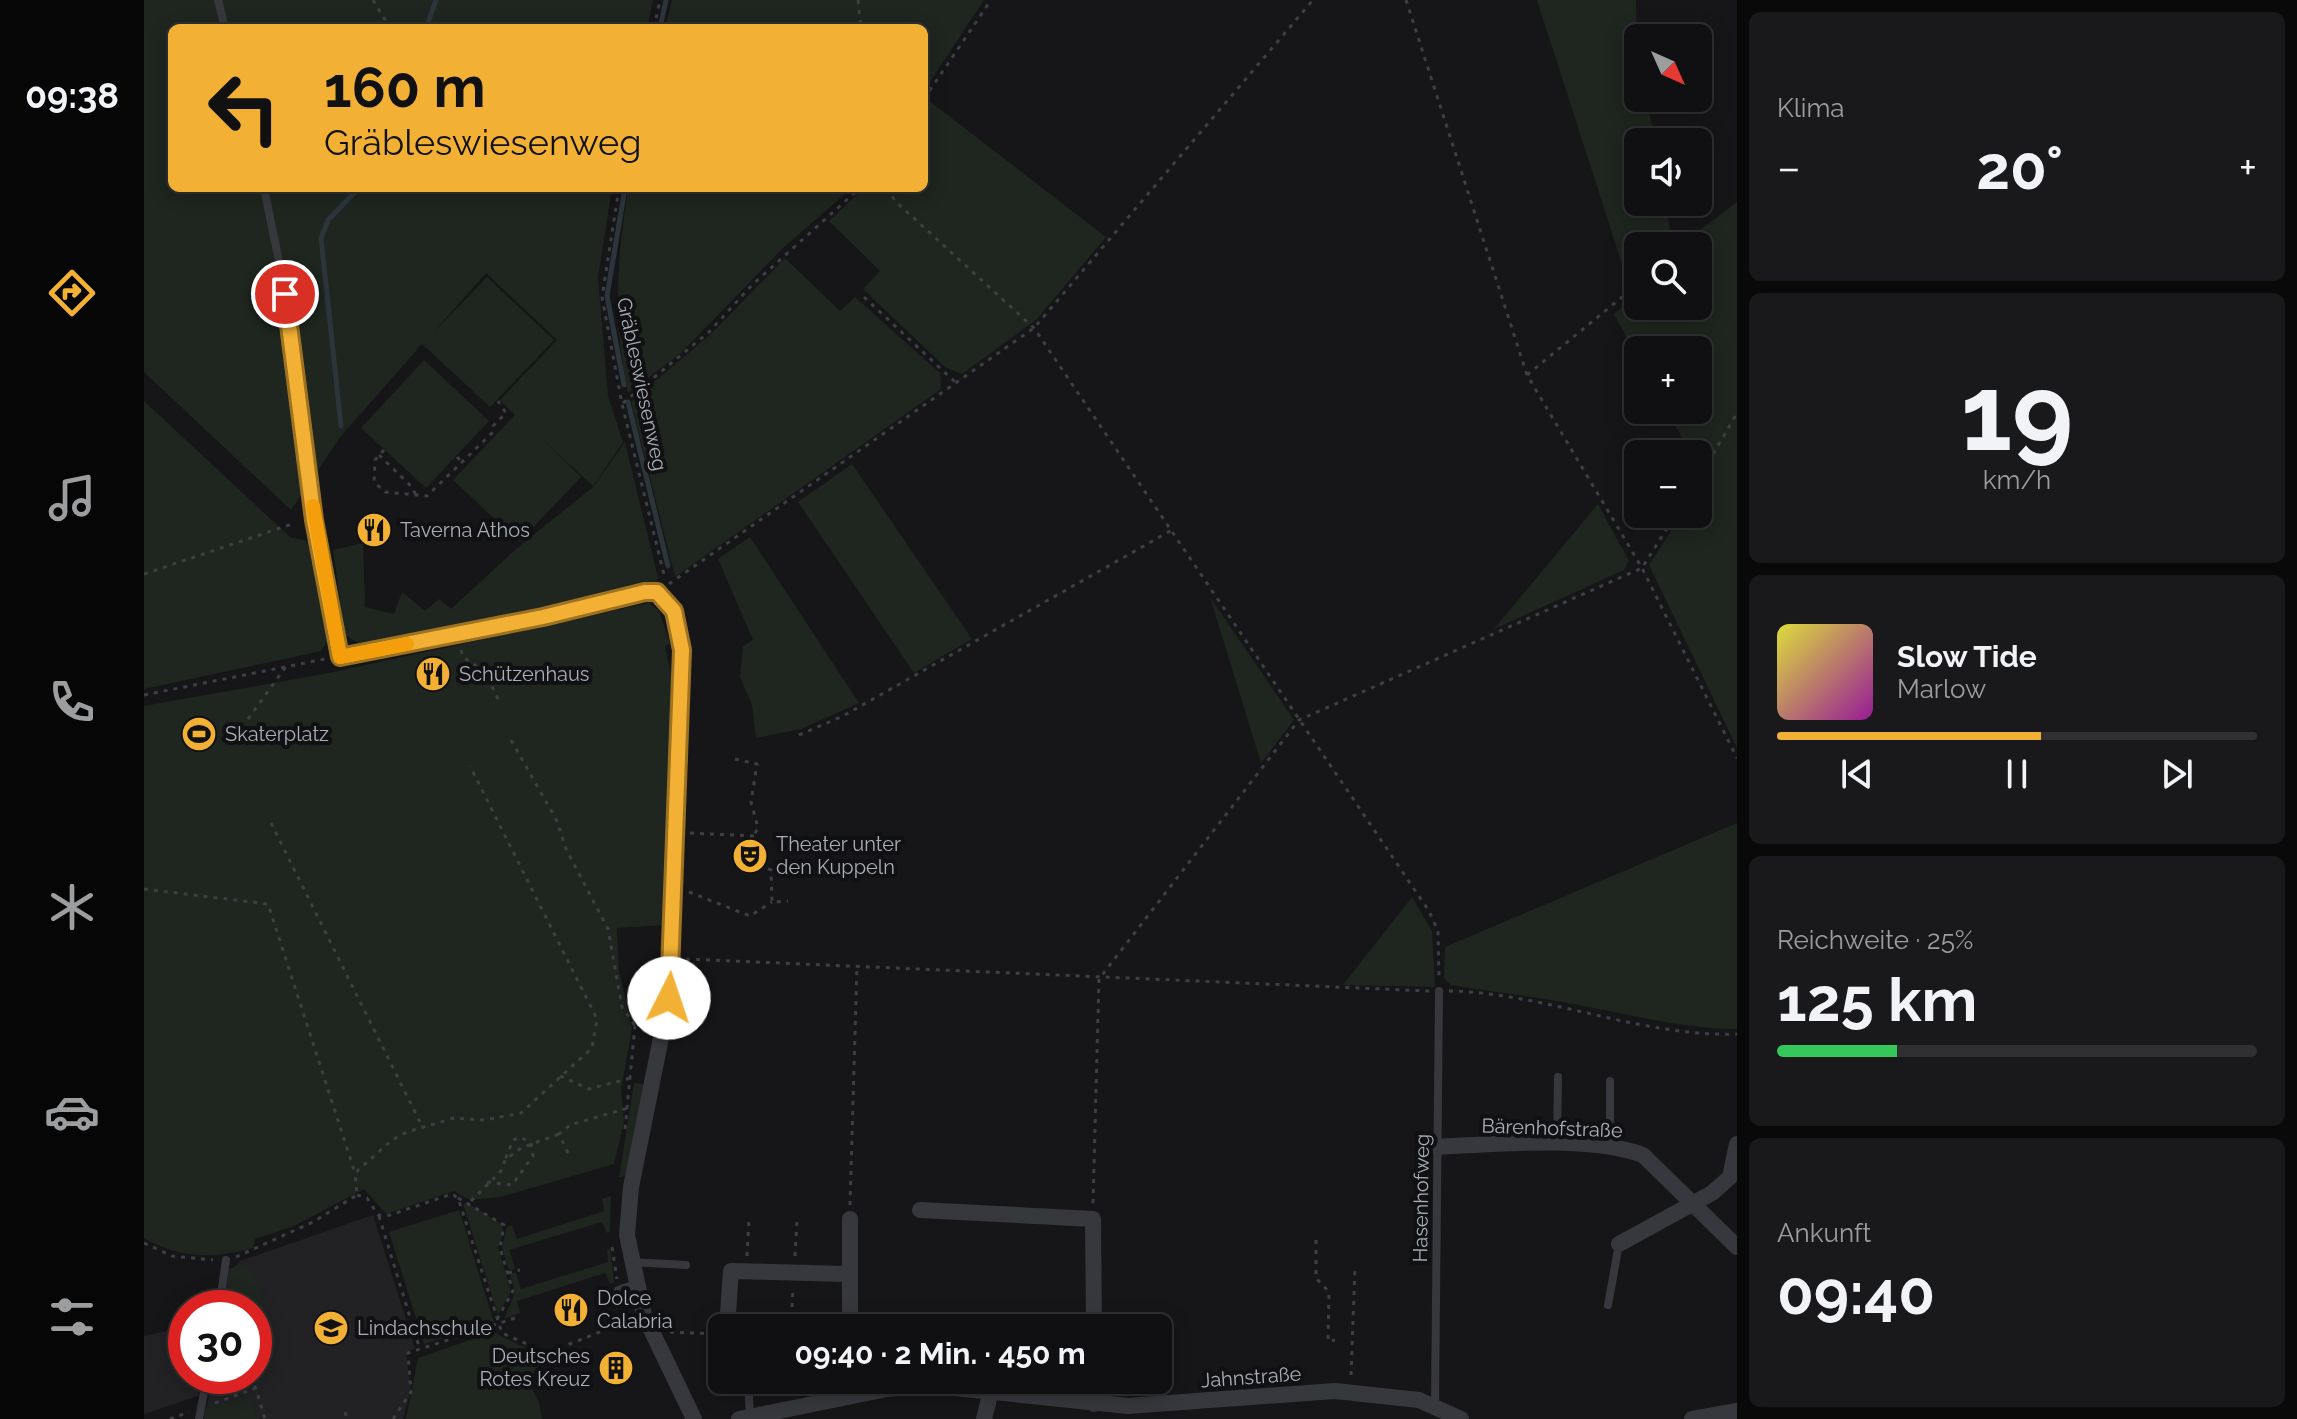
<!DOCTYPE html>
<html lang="de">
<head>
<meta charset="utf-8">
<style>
  :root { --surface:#101012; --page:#19191b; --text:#f1f3f6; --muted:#9c9d9f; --line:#303032; --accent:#f2b134 }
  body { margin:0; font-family:Raleway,sans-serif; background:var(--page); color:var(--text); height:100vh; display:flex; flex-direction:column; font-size:30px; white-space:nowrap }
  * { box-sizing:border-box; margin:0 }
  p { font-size:26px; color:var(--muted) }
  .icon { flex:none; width:44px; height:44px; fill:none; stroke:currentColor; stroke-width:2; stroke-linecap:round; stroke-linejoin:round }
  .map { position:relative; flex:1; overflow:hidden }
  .details { display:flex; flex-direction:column; gap:12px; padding:12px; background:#09090a; width:560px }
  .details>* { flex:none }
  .banner { position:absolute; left:24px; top:24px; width:760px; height:168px; border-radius:12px; box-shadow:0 4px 20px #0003,0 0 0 2px var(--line); background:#f2b134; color:#111; overflow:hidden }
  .needle { width:52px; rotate:135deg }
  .buttons { position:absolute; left:1480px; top:24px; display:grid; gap:16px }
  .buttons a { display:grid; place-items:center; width:88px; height:88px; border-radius:12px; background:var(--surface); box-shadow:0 4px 20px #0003,0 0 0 2px var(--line); font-size:40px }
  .speed { position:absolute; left:24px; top:1290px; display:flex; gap:16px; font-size:40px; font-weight:700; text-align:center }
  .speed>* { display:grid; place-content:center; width:104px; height:104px; border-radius:50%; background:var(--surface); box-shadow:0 4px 20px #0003,0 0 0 2px var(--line); line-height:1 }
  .speed .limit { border:12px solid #d22; background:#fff; color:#111 }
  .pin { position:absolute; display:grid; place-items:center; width:68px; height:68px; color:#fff; margin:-34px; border:4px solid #fff; border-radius:50%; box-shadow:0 2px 8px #0007 }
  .me { position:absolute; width:88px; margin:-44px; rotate:4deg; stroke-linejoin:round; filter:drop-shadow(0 0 6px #0008) }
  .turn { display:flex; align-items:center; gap:28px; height:168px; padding:0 24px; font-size:36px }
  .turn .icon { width:104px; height:104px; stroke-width:2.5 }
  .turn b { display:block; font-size:56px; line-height:68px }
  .big { font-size:60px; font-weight:700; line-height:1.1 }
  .details .widget { flex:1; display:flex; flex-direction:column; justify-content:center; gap:12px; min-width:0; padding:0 28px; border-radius:12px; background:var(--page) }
  .details .dial { align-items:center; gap:0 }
  .dial b { font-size:104px; line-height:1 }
  .song { display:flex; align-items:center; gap:24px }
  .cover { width:96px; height:96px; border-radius:12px; background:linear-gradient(135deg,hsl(60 70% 55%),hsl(300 70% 35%)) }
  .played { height:8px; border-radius:4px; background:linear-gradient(90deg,var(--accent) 55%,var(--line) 55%) }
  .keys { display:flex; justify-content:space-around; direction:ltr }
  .heat { display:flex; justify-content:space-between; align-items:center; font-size:44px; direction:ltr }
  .charge { height:12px; border-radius:6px; background:linear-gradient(90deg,#34c759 25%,var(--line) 0) }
  .trip { position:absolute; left:564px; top:1314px; width:464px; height:80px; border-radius:12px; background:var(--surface); box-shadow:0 4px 20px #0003,0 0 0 2px var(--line); font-weight:700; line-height:80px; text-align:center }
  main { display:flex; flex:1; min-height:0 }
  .menu { display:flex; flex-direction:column; width:144px; justify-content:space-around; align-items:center; background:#060607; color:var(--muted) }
  .menu .icon { width:56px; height:56px }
  .menu .active { color:var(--accent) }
  .menu b { font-size:36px; color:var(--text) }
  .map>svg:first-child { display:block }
  .built { fill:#222225 }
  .green { fill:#1e261f }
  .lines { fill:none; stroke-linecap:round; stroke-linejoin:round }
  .stream { stroke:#2c353c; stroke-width:5 }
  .path { stroke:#3d3f44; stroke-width:3; stroke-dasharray:4 6; stroke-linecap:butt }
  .service { stroke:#37383d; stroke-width:8 }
  .minor { stroke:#37383d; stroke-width:16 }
  .route-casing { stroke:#9d7322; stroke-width:20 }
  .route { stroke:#f2b134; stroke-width:14 }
  .slow { stroke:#f59e0b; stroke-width:14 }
  .labels { text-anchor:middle; stroke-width:8; stroke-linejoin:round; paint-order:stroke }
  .street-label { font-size:20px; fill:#a8adb8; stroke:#111113 }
  .poi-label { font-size:20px; fill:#a8adb8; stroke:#111113; text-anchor:start }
</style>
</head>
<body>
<main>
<nav class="menu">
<b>09:38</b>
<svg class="icon active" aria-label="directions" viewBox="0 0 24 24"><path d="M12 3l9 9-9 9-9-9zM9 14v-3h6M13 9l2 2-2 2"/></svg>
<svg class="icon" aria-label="music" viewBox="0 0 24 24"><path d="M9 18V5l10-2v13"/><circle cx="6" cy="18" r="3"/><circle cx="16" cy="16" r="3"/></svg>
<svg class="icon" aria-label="phone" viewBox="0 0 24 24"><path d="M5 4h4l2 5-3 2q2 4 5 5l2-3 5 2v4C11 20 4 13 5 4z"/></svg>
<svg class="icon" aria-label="climate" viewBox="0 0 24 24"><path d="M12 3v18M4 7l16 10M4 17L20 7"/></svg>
<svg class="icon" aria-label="car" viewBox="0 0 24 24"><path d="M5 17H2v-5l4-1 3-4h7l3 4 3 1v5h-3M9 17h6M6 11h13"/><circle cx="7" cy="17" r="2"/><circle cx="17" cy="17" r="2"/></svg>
<svg class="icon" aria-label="filters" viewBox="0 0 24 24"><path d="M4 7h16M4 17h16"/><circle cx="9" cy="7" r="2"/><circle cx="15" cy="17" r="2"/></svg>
</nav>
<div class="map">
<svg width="1593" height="1419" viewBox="0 0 1593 1419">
  <rect width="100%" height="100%" fill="#161618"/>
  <path class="built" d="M229,1215L271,1348L262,1353L267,1389L259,1419H61L68,1376H110V1308L88,1270L96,1261Z
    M42,1327V1376H58L54,1396L0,1414V1336Z"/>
  <path class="green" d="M0,0H509L503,28H28V188H468L454,277L464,396L479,442L449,486L398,439L437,477L375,542L309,480L371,415L356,400L413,340L342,273L289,333L343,277L410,340L346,407L278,344L197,436L147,510L0,372Z
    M528,0H840L780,91V28H521Z
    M1393,0H1492L1494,98H1503L1511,142H1494V202H1521L1529,246H1494V306H1554V246H1535L1593,202V748L1505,565L1538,514H1554V489L1561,478L1554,466V454H1547L1523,410H1554V350H1494V358L1470,314L1489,298Z
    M784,100L962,237L892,320L818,374L802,368L719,289L736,271L685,221L720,188H780V107Z
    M484,188H708L639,248L537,353L484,393C468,313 473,267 484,188Z
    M641,258L696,311L711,297L796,373L797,389L531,577L487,402L568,333Z
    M280,360L345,421L282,488L217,428Z
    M0,401L146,537L171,543L188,634L177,651L0,689Z
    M481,442L514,578L509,585L221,647L201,635L189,550L219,543L221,607L250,614L258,592L281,611L295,599L307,609L373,548L449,487Z
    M708,464L828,639L770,673L654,502Z
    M1454,504L1485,561L1480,570L1350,629Z
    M606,537L715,703L657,729L612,738L608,705L596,677L599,646L609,640L574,559Z
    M1066,597L1150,720L1117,763Z
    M505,603L515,611L526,644L521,646L527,674L521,925L473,928L475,971L488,1028L477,1090L480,1122L470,1164L356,1197L326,1200L310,1191L242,1214L220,1189L150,1226L111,1239L109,1248C69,1259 37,1259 0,1238V706L185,673Z
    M1593,823V1029C1538,1029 1489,1015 1435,1005C1393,997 1350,992 1307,985L1300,978L1301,947Z
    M1268,897L1288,931L1291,987L1199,985Z
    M490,1083L500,1084L484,1174L475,1178Z
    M467,1196L466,1232L463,1233L458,1222L365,1250L371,1269L365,1270L358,1247L363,1227L368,1225L373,1239L460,1211L458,1199Z
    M323,1203L358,1224L359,1233L354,1248L367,1291L354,1315L319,1204Z
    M315,1210L350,1322L280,1344L245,1232Z
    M466,1249L470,1282L466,1284L461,1273L373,1301L376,1313L360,1319L371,1292L366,1274L372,1272L377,1289L464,1262L463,1250Z
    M96,1265L111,1276L124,1318L110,1322V1308H79L85,1269Z
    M349,1332L384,1349L396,1369L382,1377L395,1403L398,1419H262L274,1358Z
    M106,1396L112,1419H60L61,1409Z"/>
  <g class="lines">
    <path class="stream" d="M282,28L292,0
      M516,28L522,0
      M480,385L463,296L481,188
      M484,402L524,566
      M197,426L177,238L184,220L215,188"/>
    <path class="path" d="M229,0L246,28
      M714,0L717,28
      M1262,0L1383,375L1498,568L1593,758
      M510,28L516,0
      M780,99L847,0
      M475,188L458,297L478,404L521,579
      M743,188L751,201L890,328L1285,911L1294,931L1295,979
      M720,297L812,383
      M1383,375L1494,284
      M479,403L565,332L608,285L716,188
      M240,450L231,460L230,482L241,492L283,496L349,432V426L362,413L354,401
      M235,455L269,488L272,496
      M313,457L319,463
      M1554,480L1593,413
      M0,574L151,523
      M525,584L890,328L1169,0
      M317,650L319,657L341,672L356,703
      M0,695L181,659
      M104,719L143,665
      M655,735L699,716L1028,530
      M367,740L413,821L422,849L464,929L478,1007L491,1026
      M591,759L613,764L607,802L614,828L604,846L617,866L627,870L628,902L644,901
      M127,823L279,1128
      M546,833L610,836
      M0,889L124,904L211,1173
      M545,892L606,916L628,902
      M542,959L1285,991
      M1305,991C1403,993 1495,1037 1593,1034
      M416,1076L445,1089L487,1078
      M481,1129L491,1026L508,1008
      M424,1153L415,1134L426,1125L484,1108
      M343,1182L368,1185L389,1156L387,1143L376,1137L369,1140L361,1160
      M213,1195L223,1198L234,1215L243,1216L308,1194L314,1198L358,1333L403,1353L486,1320
      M314,1198L360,1225L356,1248L369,1291L353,1319
      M327,1201L357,1171L361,1160L377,1148L415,1134
      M949,1203L955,979L1155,720L1498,568L1532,514
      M706,1205L713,965
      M235,1216L276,1350
      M1172,1240V1278L1185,1292L1184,1341L1191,1340
      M0,1243L28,1256L69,1260
      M468,1247L473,1279
      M603,1256L605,1219
      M651,1256L653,1220
      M92,1257L169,1222L213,1195L211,1173L248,1140L263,1132L310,1118L341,1120L377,1113L448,1048L453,1019L326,766
      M364,1273L376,1270
      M477,1303L483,1318
      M647,1327L649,1288
      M526,1332L570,1334
      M1207,1375L1211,1268
      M108,1376L121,1419
      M71,1403L112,1388
      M201,1412L203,1419
      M26,1419L45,1412
      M249,1419L267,1392L264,1353L374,1317"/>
    <path class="service" d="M74,0L81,28
      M120,188L147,321L170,520L196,656
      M1413,1144L1414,1077
      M1466,1146V1081
      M487,1262L542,1265
      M474,1290L492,1284
      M1464,1305L1475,1244
      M75,1308L82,1260
      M604,1380L606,1416
      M1291,1405L1295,991
      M55,1419L63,1376"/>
    <path class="minor" d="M196,657L399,617L501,592H513L530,611L538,650L525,998L487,1187L483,1235L500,1315L550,1419
      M1293,1147C1352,1144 1445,1135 1499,1155L1593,1247
      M776,1210L949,1219L950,1328
      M1475,1244L1568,1193L1586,1177L1593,1144
      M583,1328L587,1271L704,1274
      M706,1328V1219
      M949,1380L950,1404
      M595,1419L743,1389L782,1385L984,1406L1191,1391L1275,1400L1317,1419
      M840,1419L847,1391
      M1548,1419L1593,1411"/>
  </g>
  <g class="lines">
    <defs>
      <path id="route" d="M141,294L170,520L196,657L399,617L501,592H513L530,611L538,650L525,998"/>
    </defs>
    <use href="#route" class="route-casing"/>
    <use href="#route" class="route"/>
    <path class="slow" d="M169,506L196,657L263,644"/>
  </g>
  <defs>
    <symbol id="restaurant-disc" viewBox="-11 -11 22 22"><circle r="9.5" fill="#f2b134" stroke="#111113"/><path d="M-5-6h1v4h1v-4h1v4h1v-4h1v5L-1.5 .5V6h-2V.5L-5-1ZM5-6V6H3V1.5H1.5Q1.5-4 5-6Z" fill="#111"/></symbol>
    <symbol id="stadium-disc" viewBox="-11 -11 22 22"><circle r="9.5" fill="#f2b134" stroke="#111113"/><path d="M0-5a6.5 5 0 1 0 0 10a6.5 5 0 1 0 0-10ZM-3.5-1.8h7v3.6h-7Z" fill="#111"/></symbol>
    <symbol id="theatre-disc" viewBox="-11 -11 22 22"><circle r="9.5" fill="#f2b134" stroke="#111113"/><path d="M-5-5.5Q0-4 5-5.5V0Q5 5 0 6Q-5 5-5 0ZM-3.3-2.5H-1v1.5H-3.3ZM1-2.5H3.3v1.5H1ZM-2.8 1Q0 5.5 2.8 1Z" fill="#111"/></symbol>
    <symbol id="school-disc" viewBox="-11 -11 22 22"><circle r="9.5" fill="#f2b134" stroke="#111113"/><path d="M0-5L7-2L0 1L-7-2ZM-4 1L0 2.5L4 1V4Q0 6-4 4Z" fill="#111"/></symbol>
    <symbol id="building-disc" viewBox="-11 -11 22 22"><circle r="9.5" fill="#f2b134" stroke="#111113"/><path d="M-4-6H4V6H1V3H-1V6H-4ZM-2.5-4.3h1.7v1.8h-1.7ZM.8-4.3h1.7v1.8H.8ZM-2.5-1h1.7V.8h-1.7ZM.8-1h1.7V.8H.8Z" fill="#111"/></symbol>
  </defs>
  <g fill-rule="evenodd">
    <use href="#restaurant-disc" x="210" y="510" width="40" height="40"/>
    <use href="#restaurant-disc" x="269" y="654" width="40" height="40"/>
    <use href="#stadium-disc" x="35" y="714" width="40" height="40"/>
    <use href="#theatre-disc" x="586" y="836" width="40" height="40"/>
    <use href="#restaurant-disc" x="407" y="1290" width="40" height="40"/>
    <use href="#school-disc" x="167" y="1308" width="40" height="40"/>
    <use href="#building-disc" x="452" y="1348" width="40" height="40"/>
  </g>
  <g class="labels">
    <g class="street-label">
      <text transform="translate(498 384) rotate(78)" y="7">Gräbleswiesenweg</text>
      <text transform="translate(1408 1128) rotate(2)" y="7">Bärenhofstraße</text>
      <text transform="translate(1277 1198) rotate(-89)" y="7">Hasenhofweg</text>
      <text transform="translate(1107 1377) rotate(-4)" y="7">Jahnstraße</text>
    </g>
    <g class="poi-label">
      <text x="256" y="537">Taverna Athos</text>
      <text x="315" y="681">Schützenhaus</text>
      <text x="81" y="741">Skaterplatz</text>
      <text x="632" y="851">Theater unter<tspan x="632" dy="23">den Kuppeln</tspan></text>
      <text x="453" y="1305">Dolce<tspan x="453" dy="23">Calabria</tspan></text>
      <text x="213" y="1335">Lindachschule</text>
      <text x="446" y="1363" text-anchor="end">Deutsches<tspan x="446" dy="23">Rotes Kreuz</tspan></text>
    </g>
  </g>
</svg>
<div class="buttons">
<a><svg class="needle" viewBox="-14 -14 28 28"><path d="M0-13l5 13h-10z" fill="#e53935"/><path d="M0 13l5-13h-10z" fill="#9c9d9f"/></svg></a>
<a><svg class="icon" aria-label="sound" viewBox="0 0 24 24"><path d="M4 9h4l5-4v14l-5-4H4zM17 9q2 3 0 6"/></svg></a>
<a><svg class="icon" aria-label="search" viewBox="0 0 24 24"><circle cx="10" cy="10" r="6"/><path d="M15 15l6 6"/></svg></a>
<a>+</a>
<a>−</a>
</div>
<div class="speed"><div class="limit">30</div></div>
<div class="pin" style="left:141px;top:294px;background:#d93025"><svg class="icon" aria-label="arrive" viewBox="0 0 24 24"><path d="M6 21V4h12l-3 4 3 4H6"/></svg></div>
<svg class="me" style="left:525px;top:998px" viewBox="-20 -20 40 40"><circle r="19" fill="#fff"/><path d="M0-13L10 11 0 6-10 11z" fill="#f2b134"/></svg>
<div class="trip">09:40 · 2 Min. · 450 m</div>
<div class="banner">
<div class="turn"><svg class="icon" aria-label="left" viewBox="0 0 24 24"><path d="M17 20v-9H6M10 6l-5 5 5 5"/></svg><div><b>160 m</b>Gräbleswiesenweg</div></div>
</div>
</div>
<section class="details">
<div class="widget"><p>Klima</p>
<div class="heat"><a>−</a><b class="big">20°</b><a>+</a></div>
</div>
<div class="widget dial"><b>19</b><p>km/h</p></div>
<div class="widget">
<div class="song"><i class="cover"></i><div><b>Slow Tide</b><p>Marlow</p></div></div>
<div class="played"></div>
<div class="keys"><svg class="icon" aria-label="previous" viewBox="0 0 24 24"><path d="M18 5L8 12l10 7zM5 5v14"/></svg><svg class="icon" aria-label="pause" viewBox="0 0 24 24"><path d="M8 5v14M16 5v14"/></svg><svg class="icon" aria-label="next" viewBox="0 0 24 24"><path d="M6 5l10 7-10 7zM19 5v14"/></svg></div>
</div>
<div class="widget"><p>Reichweite · 25%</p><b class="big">125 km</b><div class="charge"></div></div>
<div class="widget"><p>Ankunft</p><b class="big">09:40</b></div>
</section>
</main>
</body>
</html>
